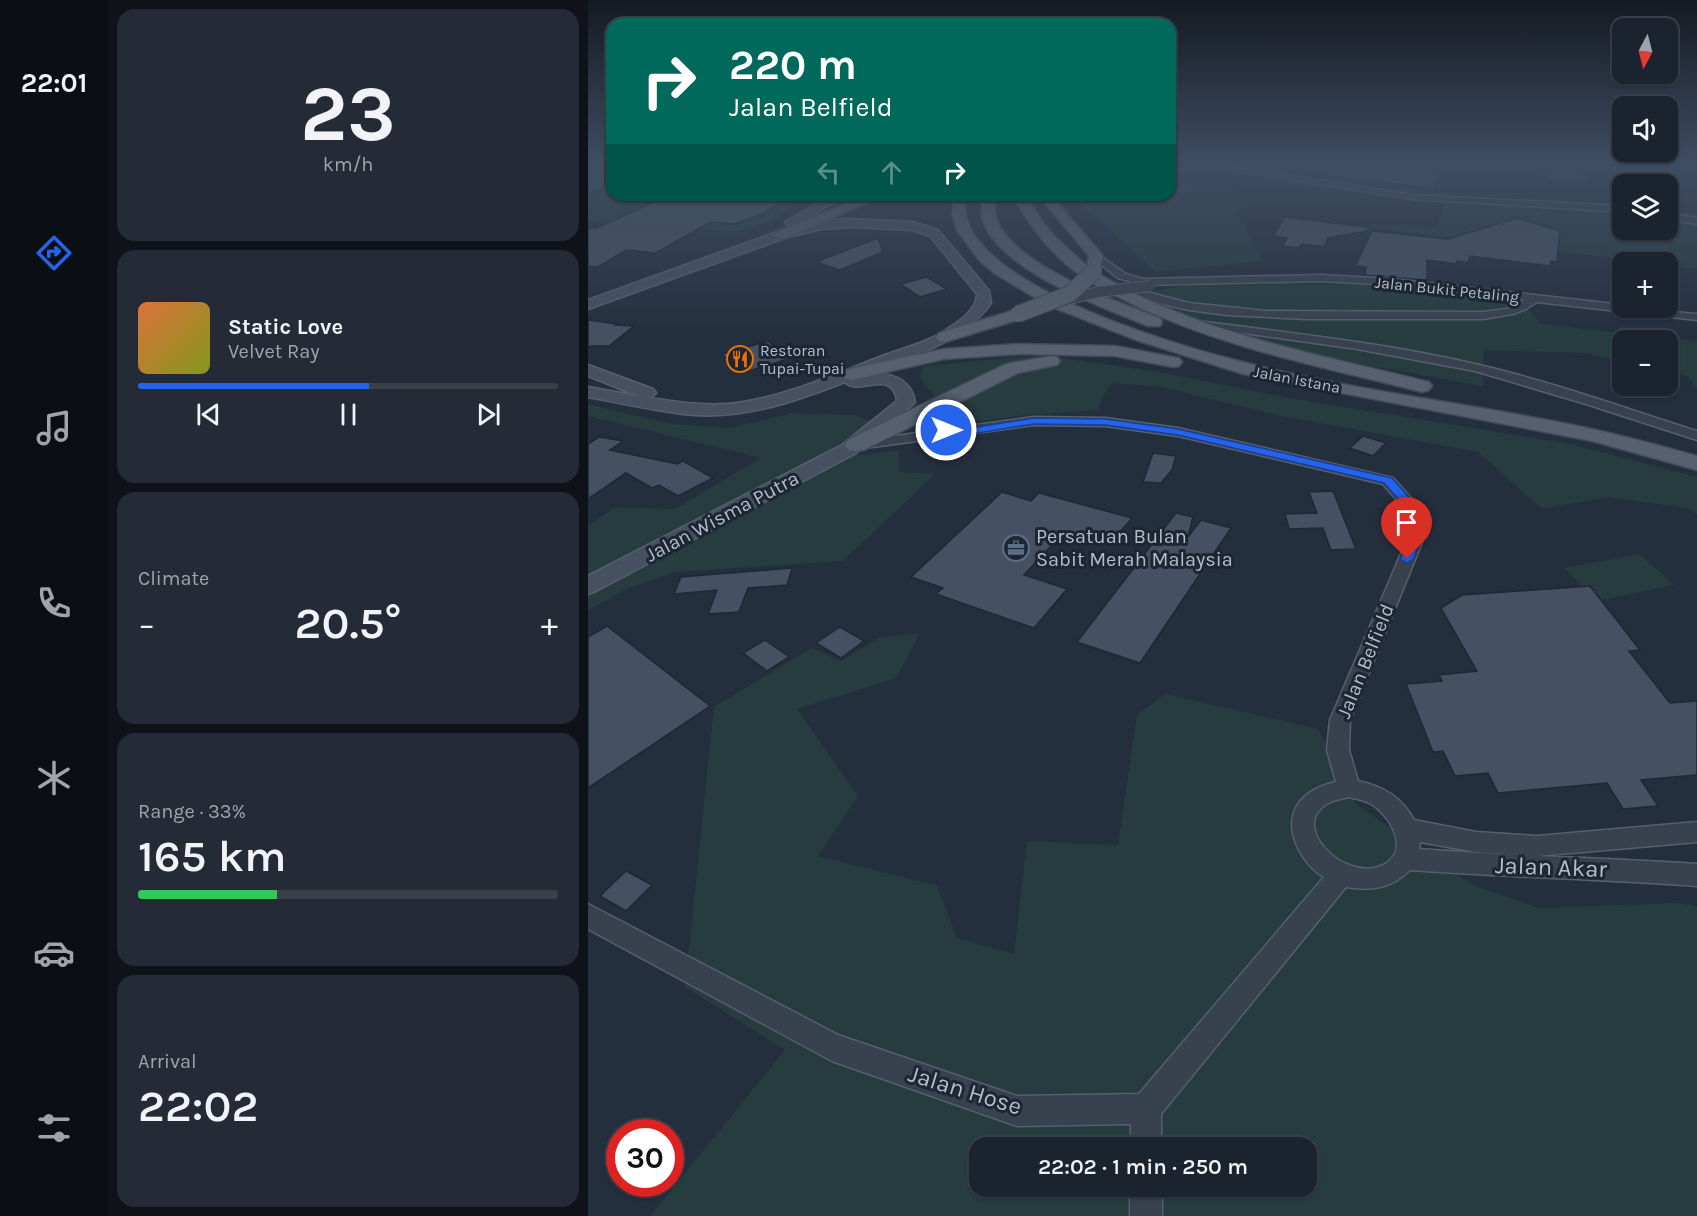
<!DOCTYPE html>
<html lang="en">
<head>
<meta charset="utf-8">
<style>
  :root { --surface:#1b232e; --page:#242b36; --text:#f1f3f6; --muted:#a0a4aa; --line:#39404a; --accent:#2563eb }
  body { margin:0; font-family:Karla,sans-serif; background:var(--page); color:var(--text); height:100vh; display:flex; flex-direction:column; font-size:22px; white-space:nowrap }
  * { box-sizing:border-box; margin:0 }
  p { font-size:20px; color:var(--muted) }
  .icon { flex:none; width:33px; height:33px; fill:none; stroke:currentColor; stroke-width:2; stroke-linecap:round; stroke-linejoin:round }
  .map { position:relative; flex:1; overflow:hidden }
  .drawer { display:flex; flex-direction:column; gap:9px; padding:9px; background:#0f1319; width:480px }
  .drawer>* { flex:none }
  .top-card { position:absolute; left:18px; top:18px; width:570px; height:183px; border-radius:18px; box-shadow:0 2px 4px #0004,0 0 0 2px var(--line); background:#00695c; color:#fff; overflow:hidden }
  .needle { width:39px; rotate:187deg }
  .tools { position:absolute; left:1024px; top:18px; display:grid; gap:12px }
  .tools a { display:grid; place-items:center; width:66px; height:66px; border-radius:12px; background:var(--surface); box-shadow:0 2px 4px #0004,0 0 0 2px var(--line); font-size:30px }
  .speed { position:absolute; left:18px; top:1119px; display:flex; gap:12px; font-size:30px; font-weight:700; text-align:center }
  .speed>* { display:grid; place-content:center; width:78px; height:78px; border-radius:50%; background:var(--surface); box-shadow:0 2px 4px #0004,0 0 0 2px var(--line); line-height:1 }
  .speed .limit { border:9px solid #d22; background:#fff; color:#111 }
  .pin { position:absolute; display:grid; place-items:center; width:51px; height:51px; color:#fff; margin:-62px -26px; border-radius:50% 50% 50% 0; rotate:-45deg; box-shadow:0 0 6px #0007 }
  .pin .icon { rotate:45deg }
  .me { position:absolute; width:66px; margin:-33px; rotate:90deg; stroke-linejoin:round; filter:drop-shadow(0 0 4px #0008) }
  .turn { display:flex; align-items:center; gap:21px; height:126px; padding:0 24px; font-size:27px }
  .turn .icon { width:78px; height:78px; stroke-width:2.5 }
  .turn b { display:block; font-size:42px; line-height:51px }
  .lanes { display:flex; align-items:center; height:57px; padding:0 24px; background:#0003; justify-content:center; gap:30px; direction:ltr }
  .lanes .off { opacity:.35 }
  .big { font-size:45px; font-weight:600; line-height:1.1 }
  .drawer .widget { flex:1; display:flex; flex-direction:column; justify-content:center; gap:9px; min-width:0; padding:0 21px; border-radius:18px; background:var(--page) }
  .drawer .dial { align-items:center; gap:0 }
  .dial b { font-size:78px; line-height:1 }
  .song { display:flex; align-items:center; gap:18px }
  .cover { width:72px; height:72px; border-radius:9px; background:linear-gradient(135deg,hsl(20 70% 55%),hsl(70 70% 35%)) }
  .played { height:6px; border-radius:3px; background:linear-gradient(90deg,var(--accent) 55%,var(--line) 55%) }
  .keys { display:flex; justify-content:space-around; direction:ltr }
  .heat { display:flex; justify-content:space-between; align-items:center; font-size:33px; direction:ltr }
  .charge { height:9px; border-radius:4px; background:linear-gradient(90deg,#34c759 33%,var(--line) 0) }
  .trip { position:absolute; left:381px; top:1137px; width:348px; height:60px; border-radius:18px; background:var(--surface); box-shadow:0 2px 4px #0004,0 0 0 2px var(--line); font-weight:600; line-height:60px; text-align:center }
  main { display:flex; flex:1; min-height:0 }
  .tabs { display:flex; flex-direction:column; width:108px; justify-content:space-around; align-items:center; background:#0b0e12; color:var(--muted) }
  .tabs .icon { width:42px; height:42px }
  .tabs .selected { color:var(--accent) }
  .tabs b { font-size:27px; color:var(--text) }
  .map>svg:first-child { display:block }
  .green { fill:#263c3f; fill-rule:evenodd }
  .building { fill:#455162; stroke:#1f2835; stroke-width:1.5 }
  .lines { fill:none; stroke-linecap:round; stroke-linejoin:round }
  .street-casing { stroke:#565f6c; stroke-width:3 }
  .secondary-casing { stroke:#565f6c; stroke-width:3 }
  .primary-casing { stroke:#414a57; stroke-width:3 }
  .street { fill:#38414e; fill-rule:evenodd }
  .secondary { fill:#465061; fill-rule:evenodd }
  .primary { fill:#56606e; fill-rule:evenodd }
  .street-bridge-casing { stroke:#565f6c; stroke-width:12; stroke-linecap:butt }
  .primary-bridge-casing { stroke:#414a57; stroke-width:18; stroke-linecap:butt }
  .street-bridge { stroke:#38414e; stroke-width:10 }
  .primary-bridge { stroke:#56606e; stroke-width:16 }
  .route { fill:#2563eb; stroke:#184099; stroke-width:1.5 }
  .labels { text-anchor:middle; stroke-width:6; stroke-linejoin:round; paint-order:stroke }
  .far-street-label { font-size:16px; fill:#b4bcc9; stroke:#1d2633 }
  .far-poi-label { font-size:16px; fill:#b4bcc9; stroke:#1d2633; text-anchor:start }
  .street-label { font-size:20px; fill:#b4bcc9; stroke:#1d2633 }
  .poi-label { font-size:20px; fill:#b4bcc9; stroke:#1d2633; text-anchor:start }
  .near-street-label { font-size:24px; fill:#b4bcc9; stroke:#1d2633 }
</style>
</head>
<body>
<main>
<nav class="tabs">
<b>22:01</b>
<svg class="icon selected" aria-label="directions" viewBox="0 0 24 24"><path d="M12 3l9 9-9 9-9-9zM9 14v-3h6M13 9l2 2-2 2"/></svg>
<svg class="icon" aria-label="music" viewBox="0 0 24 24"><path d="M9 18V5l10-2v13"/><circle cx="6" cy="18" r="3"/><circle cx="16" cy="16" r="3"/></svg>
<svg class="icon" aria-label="phone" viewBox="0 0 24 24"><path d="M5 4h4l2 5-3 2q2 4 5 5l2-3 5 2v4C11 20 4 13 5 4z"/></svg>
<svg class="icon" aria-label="climate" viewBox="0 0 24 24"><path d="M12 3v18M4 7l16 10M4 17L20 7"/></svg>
<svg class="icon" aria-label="car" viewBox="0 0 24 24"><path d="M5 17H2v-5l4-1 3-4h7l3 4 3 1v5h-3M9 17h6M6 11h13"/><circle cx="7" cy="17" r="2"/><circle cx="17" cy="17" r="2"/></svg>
<svg class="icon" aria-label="filters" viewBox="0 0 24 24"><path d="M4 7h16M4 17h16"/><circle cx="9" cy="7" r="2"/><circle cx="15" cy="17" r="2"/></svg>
</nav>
<section class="drawer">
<div class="widget dial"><b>23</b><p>km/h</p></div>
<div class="widget">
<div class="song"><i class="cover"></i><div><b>Static Love</b><p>Velvet Ray</p></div></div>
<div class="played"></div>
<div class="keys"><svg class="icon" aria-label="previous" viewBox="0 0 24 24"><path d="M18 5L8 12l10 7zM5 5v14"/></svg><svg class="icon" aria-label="pause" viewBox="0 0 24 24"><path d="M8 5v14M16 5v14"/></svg><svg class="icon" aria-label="next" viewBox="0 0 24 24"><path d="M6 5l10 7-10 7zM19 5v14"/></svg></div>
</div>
<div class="widget"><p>Climate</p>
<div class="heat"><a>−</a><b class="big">20.5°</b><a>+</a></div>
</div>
<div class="widget"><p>Range · 33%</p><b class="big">165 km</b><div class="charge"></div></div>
<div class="widget"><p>Arrival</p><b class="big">22:02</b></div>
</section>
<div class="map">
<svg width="1109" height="1216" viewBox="0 0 1109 1216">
  <rect width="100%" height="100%" fill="#242f3e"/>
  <path class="green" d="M0,164H24V195H223L185,220L148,232L0,221Z
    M582,164H604L645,174L680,178L693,173L749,182L746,185L776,190L793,187L938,200L1035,205V230H1080V210L1109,214V269L1080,265V262H1058L782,228L781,224L849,228L856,205L613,172H585L582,174Z
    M582,183L651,191L664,204L648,211L675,261L568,272L482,195H582Z
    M692,284H768L901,299L943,312L952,324L1109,341V389L1099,376L1080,372V340H1035V362L999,353L896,350L895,386L745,359L697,348L590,314L562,291L597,286Z
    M429,357H466L571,372L700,398L982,444L1109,477V514L1099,508L1020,497L954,509L890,452L688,415L574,387L524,383L512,401L511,410L439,415L379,423L347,397L332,378L335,366Z
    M0,404L83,424L142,428L204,413L266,415L286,422L238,452L271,455L311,450V472L347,474L255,561L87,572L39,589L0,610V526L27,507L87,509L173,458L0,416Z
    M1051,554L1086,585L1009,601L976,568Z
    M332,633L308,678L209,709L270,796L230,856L349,886L369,938L426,954L439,841L530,845L549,715L577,694L730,729L768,804L885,885L951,908L1088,903L1109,906V1216H62L197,1050L97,987L126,707L224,648L253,661L291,638ZM392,1148H718V1186H392Z"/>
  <path class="building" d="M0,164H24V182L0,194Z
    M740,164H789L827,167L828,164L855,165L846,188L739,176Z
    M945,164L982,165L1003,183L965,182Z
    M81,195H204L175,214L146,224L122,222L68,253L38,250L10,267L0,266V228H9Z
    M697,217L780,227V231L740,238L736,247L714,244L711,248L694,246L699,238L685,236Z
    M929,218L972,231L969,262L963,261L962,266L882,256L880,263L869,261L868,264L839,260V280L777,275L778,267L767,266L784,231L860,239Z
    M290,238L295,252L252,270L228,262Z
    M339,277L359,289L332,297L312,284Z
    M0,320L30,324L28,325L46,326L21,346H3L0,348Z
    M180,341L200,359L154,373L134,354Z
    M775,436L798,443L785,456L762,448Z
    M11,437L35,441L22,450L89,464L95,461L125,478L90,496L71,485L64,488L38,473L0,499V444Z
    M565,453L588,456L584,470L573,483L555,482Z
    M745,491L768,549L743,550L735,528L701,529L697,514L729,513L721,492Z
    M414,492L443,501L451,493L544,518L521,545L476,532L436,575L479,589L446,628L348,594L355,588L323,577Z
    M588,513L605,517L600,537L613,520L643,528L552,663L489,642Z
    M204,568L199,585L160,588L151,612L120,614L129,590L86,594L93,577Z
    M1002,586L1052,650L1041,651L1082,703L1109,701V775L1053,780L1070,806L1035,809L1019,783L910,793L900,773L867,776L855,751L845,752L818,684L854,681L851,675L889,671L853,608L874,595Z
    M19,626L122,706L0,788V637Z
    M252,627L276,641L253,658L228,643Z
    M177,640L201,657L179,671L155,653Z
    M38,871L64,885L38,911L12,896Z"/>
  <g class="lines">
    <defs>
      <path id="street" d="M582,164L642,166L825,195L1035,206V212L825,199L642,170L582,167Z
        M1080,213L1109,218V224L1080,219Z
        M508,253L538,274L555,279L734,275L805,279L1035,305V308L1109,314V320L949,302L938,309L925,314L895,319H717L639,315L601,310L562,301L527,288L532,285L601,303L678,311L895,312L919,309L937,300L805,285L734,281L555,285L530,278L505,258V254Z
        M609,321C702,333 796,343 887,364C962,381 1036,408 1109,431V440L998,404L887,371L769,349L605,326V322Z
        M446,417L517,418L590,428L805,478L843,520L762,720L761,750L770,781C794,786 814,797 826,820L888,832L949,836L1109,822V842L949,856L888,852L832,842L831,849C924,856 1016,858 1109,864V886C1013,879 918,877 822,870C803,889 783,891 758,887L573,1114V1148H543V1124L429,1126L244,1061L0,929V904L250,1035L429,1096L551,1094L736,877C725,871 717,861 711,850C693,814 712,790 748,782L739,750L742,720L827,521L795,484L590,436L517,426L446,425L270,449L263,445L270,441ZM761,797C768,799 776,800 783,804C803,816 824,852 793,866C755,882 697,823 743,802C748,799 755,799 761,797Z
        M542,1186H574V1216H542Z"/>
      <path id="secondary" d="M245,195H258L207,225H199L197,222Z
        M262,219L325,222L350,230L401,291L403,303C374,345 319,357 274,375C298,372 322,375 327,402L268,453L8,591L0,594V576L254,445L309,401C304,367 270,397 257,382C206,402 151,421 95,414C64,410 32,403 0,397V387L50,396L0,376V365L65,389L68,393L62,398C90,402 120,407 149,403C200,396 249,373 297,355C315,348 337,343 353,333C367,324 389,312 389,294L342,236L324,230L262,227L233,229L197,238L0,309V300L189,232L233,221Z"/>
      <path id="primary" d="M280,195H297L198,238L193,239L186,235L188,232Z
        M367,195H379C355,278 588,345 647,360C749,387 855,400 959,420C1010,429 1059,442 1109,456V470L1004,441L655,374L548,340L459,305L406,273L391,260L369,230L364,214Z
        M394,195H406C407,202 406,212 408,218C424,265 529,302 572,318L574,322L572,326H560C514,307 409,270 394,218C393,211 394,202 394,195Z
        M424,195H436L464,234L499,266L501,256L450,195H463L515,256L511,274C612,334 729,354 841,382L844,386L841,390L834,392C740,368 644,350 555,309C528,296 500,283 477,263C455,244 439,220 424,195Z
        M430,309L436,310L438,314L436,318L357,342L351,341L348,337L351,333Z
        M430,344L527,346L585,357L591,358L594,362L591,366L585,367L527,356L430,354L356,359L264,380L257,378L255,374L257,370L356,349Z
        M463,356L469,357L472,361L469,365L430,373L276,450L268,451L260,450L257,445L260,440L418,364Z"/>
    </defs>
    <use href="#street" class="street-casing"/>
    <use href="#secondary" class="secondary-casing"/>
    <use href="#primary" class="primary-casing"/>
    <use href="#street" class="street"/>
    <use href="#secondary" class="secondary"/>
    <use href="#primary" class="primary"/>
    <defs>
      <path id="street-bridge" d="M469,302L510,292L562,286"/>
      <path id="primary-bridge" d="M430,314L482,294L506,271"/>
    </defs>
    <use href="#street-bridge" class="street-bridge-casing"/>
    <use href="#primary-bridge" class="primary-bridge-casing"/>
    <use href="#street-bridge" class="street-bridge"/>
    <use href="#primary-bridge" class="primary-bridge"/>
  </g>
  <linearGradient id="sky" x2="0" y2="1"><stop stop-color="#141a22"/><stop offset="0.49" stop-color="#3f4d63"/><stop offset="1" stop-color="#3f4d63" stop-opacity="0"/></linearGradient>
  <rect width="1109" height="334" fill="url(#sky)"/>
  <path class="route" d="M446,418L517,419L590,429L804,478L841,520L825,559L819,563L812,559L829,520L796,483L590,435L517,425L446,424L371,436L353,430L358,427L371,430Z"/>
  <defs>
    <symbol id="restaurant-ring" viewBox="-11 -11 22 22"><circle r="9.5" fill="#1d2633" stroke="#e8710a" stroke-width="1.5"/><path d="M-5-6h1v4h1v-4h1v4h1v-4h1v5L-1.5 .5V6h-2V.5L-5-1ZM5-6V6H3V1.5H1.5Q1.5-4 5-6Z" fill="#e8710a"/></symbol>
    <symbol id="office-ring" viewBox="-11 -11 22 22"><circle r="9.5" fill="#1d2633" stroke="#5c6f8a" stroke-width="1.5"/><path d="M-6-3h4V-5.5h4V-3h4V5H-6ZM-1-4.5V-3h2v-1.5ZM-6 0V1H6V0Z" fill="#5c6f8a"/></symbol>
  </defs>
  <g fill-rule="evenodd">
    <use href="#restaurant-ring" x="137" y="344" width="30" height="30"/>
    <use href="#office-ring" x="413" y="533" width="30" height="30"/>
  </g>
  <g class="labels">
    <g class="far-street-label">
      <text transform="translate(859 289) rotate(6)" y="6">Jalan Bukit Petaling</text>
      <text transform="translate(709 379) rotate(11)" y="6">Jalan Istana</text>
    </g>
    <g class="far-poi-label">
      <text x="172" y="356">Restoran<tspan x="172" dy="18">Tupai-Tupai</tspan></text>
    </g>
    <g class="street-label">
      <text transform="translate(134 516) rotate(-28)" y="7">Jalan Wisma Putra</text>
      <text transform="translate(777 661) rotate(-68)" y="7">Jalan Belfield</text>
    </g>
    <g class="poi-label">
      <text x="448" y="543">Persatuan Bulan<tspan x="448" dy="23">Sabit Merah Malaysia</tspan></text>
    </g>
    <g class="near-street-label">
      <text transform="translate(963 867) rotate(2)" y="8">Jalan Akar</text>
      <text transform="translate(377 1090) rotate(17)" y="8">Jalan Hose</text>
    </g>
  </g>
</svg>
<div class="tools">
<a><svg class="needle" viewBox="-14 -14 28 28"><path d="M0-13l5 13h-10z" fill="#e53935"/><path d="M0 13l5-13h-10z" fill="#a0a4aa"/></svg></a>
<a><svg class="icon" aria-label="sound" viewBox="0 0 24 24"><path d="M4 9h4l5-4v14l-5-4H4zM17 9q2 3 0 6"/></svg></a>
<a><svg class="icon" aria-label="layers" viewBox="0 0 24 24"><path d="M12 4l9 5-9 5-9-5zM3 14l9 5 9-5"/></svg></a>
<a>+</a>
<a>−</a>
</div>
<div class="speed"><div class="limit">30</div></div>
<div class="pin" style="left:819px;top:559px;background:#d93025"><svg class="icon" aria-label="arrive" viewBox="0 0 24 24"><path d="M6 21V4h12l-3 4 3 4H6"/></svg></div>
<svg class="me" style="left:358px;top:430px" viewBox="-20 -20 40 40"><circle r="17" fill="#2563eb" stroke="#fff" stroke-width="3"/><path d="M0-11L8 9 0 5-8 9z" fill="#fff"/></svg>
<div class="trip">22:02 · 1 min · 250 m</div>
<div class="top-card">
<div class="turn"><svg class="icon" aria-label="right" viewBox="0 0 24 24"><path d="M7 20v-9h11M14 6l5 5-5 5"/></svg><div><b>220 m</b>Jalan Belfield</div></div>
<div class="lanes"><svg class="icon off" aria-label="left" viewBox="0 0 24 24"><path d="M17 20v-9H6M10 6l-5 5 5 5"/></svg><svg class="icon off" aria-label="ahead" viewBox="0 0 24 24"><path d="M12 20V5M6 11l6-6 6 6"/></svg><svg class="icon" aria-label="right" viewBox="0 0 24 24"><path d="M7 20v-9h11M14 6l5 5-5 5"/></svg></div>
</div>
</div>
</main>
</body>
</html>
